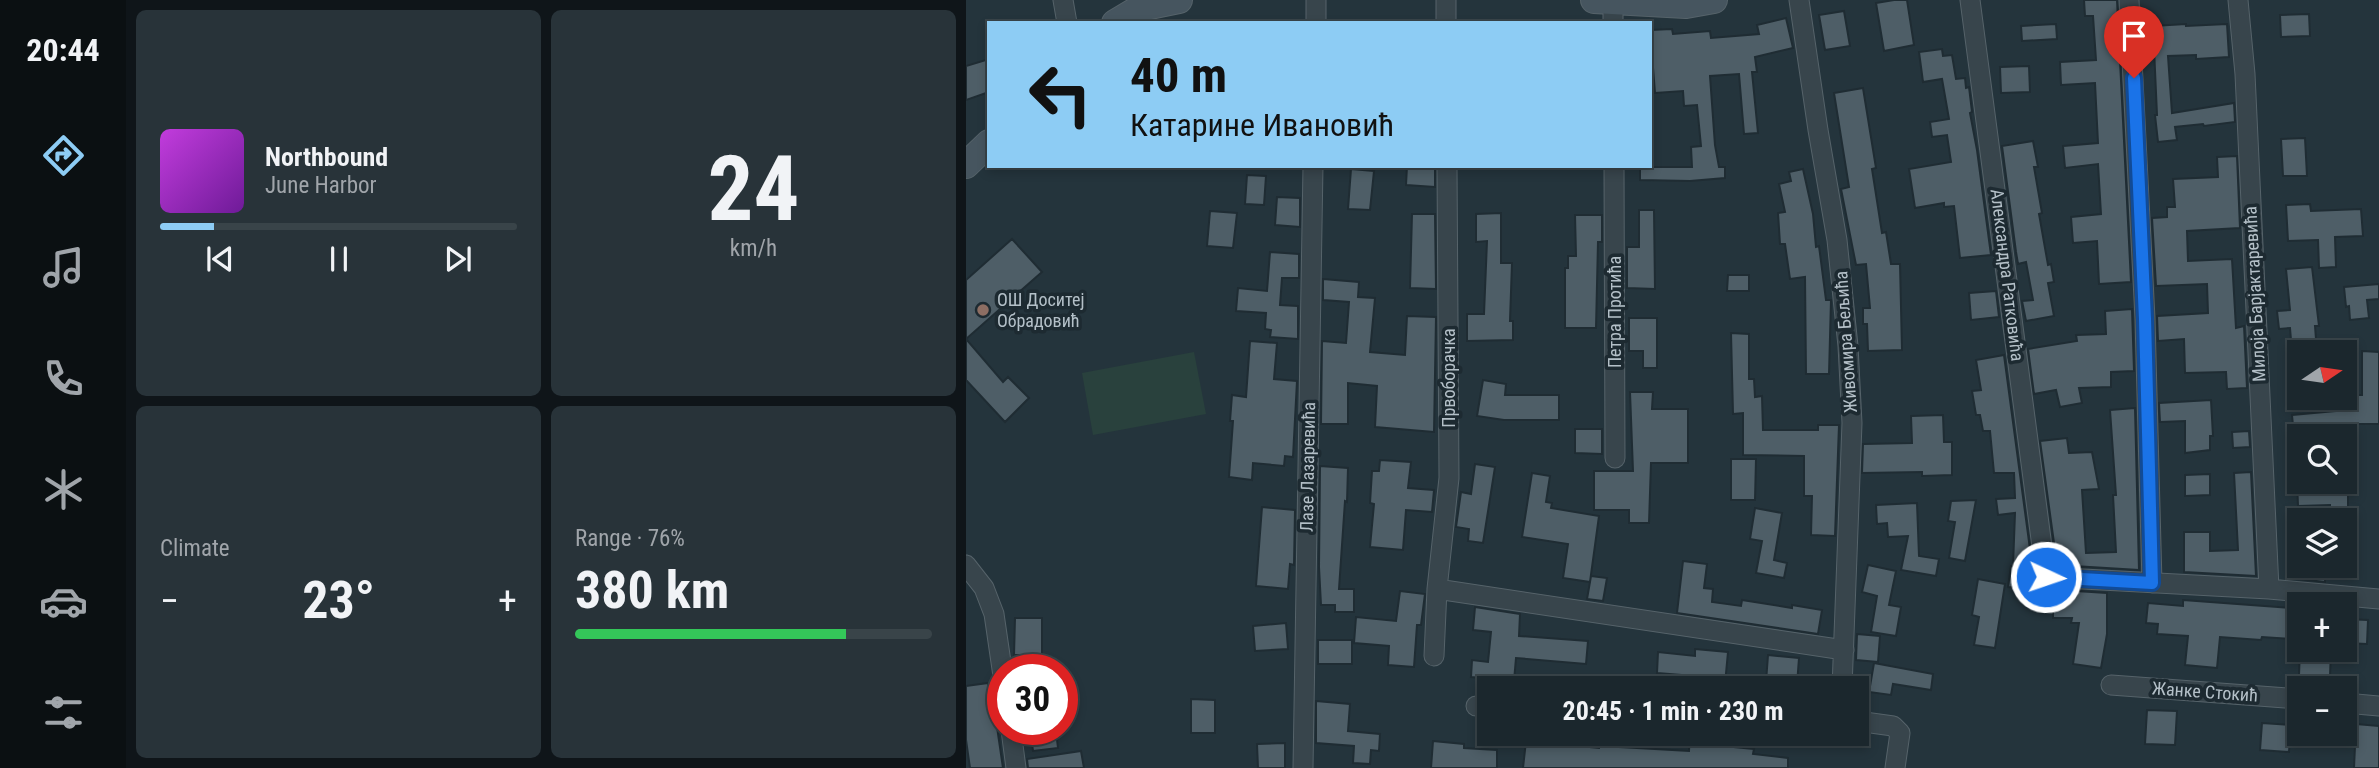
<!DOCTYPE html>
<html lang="en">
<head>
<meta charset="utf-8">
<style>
  :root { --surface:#1b272d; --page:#283339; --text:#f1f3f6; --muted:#a0a5aa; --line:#394449; --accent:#8dccf4 }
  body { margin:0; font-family:"Roboto Condensed",sans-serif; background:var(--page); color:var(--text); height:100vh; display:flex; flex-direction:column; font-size:26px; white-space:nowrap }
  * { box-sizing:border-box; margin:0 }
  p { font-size:23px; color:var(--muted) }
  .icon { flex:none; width:38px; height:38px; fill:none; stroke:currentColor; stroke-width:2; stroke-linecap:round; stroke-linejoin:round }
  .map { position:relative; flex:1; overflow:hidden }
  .drawer { display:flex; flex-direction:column; gap:10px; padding:10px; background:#0f1519; width:840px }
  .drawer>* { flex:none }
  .top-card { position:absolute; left:21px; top:21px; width:665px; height:147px; border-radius:0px; box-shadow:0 4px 10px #0003,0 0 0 2px var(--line); background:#8dccf4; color:#111; overflow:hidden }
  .needle { width:46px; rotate:77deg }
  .fabs { position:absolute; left:1321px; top:340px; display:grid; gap:14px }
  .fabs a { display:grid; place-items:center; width:70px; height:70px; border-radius:0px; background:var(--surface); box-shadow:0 4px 10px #0003,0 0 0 2px var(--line); font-size:35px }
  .speed { position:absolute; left:21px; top:654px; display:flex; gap:14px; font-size:35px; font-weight:700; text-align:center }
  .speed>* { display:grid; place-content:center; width:91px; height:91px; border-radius:50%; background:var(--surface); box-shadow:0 4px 10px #0003,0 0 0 2px var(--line); line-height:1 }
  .speed .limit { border:10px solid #d22; background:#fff; color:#111 }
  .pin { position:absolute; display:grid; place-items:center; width:60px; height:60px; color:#fff; margin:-72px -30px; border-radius:50% 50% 50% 0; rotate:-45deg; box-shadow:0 0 7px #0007 }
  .pin .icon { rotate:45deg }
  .me { position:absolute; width:77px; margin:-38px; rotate:93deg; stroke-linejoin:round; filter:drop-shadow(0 0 5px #0008) }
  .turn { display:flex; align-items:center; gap:24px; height:147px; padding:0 28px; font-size:32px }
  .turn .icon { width:91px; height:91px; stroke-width:2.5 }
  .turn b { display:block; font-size:49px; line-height:60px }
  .big { font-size:52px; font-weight:700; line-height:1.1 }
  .drawer .tile { flex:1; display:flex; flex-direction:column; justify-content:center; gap:10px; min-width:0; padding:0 24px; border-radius:10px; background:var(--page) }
  .drawer .dial { align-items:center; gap:0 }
  .dial b { font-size:91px; line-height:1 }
  .song { display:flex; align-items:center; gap:21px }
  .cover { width:84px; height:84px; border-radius:10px; background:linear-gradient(135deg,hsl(290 70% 55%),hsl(280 70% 35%)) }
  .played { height:7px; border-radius:4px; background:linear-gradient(90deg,var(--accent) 15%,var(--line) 15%) }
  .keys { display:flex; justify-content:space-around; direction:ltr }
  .heat { display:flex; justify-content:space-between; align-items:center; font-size:38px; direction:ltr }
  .charge { height:10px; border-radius:5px; background:linear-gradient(90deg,#34c759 76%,var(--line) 0) }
  .drawer .tiles { flex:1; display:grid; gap:10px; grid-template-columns:repeat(2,1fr) }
  .trip { position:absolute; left:511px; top:676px; width:392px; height:70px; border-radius:0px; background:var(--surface); box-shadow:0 4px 10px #0003,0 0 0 2px var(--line); font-weight:700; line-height:70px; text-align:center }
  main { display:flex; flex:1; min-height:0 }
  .menu { display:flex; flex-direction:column; width:126px; justify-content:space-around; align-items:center; background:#0b1012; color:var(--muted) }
  .menu .icon { width:49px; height:49px }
  .menu .selected { color:var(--accent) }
  .menu b { font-size:32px; color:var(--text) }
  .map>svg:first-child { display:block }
  .green { fill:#29413d }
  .building { fill:#4e5e67; stroke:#1f2c33; stroke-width:2 }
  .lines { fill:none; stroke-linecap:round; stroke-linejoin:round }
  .street-casing { stroke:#56636a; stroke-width:21 }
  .secondary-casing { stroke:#56636a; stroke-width:28 }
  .street { stroke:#38454c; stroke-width:19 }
  .secondary { stroke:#46555f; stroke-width:26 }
  .route-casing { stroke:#114b97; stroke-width:18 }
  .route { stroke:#1a73e8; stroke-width:12 }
  .education-dot { fill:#8d6e63; stroke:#1d2a31; stroke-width:2.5 }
  .labels { text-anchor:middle; stroke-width:7; stroke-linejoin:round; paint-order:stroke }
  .street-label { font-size:18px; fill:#b4c0c8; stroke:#1d2a31 }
  .poi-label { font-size:18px; fill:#b4c0c8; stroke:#1d2a31; text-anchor:start }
</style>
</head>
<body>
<main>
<nav class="menu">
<b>20:44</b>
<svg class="icon selected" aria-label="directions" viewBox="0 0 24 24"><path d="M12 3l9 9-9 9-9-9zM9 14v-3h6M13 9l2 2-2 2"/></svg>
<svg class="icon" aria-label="music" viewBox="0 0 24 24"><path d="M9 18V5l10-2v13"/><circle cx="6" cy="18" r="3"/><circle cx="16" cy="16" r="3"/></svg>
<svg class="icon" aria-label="phone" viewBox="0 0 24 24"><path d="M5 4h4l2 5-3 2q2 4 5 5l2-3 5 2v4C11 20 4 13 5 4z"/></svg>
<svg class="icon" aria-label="climate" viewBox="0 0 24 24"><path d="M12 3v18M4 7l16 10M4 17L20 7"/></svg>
<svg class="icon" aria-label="car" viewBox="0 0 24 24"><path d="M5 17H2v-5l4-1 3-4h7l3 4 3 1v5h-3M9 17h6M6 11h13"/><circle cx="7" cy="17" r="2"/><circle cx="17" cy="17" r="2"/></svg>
<svg class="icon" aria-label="filters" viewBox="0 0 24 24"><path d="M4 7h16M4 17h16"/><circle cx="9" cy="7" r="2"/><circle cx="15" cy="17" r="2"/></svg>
</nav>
<section class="drawer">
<div class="tiles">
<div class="tile">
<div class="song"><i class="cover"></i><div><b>Northbound</b><p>June Harbor</p></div></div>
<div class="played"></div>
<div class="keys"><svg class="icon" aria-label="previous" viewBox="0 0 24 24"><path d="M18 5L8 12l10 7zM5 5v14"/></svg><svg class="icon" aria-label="pause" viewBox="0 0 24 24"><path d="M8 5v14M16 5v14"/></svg><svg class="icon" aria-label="next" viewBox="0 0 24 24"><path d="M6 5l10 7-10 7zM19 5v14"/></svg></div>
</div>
<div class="tile dial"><b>24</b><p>km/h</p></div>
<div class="tile"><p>Climate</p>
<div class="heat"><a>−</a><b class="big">23°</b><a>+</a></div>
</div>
<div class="tile"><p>Range · 76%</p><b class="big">380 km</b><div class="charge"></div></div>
</div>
</section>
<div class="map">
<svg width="1413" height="768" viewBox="0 0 1413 768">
  <rect width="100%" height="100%" fill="#24343c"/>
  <path class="green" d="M228,352L240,414L127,435L116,373Z"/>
  <path class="building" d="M928,0H941L948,45L918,51L910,3Z
    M1118,0H1151L1165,282L1133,284L1131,241L1107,243L1105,217L1135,214L1132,164L1099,168L1097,146L1132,143L1129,83L1095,85L1094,62L1130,60L1127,16H1119Z
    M878,11L884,46L859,50L853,15Z
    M1343,14L1344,36L1315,37L1314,15Z
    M820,18L827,48L789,57L791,72H786L792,133L778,134L773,74L744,76L749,145L753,167H759V178L724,181L674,180V167H726L725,147L735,146L731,105L718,106L717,91L689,93L684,30L706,29L707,34L744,31L745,38L793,34L791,25Z
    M1090,24L1091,39L1056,41L1055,26Z
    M1220,24V26L1261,24L1263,57L1230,59V55L1202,56L1206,113L1268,103L1269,122L1238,126L1237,124L1209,127L1211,140L1192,142L1189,115H1191L1187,26Z
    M976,49L977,56L986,55L990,79L999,78L1000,88L1003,87L1006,112L1004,113L1011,150L1025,255L994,258L988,206L978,207V203L949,208L943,169L985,162L981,135L966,137L964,122L983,119L976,79L957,82L953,52Z
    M23,59V92L0,100V66Z
    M1063,66L1064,92L1035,93L1034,67Z
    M897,88L910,168L906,169L916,233L920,232L925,264H934L936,350L902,351L901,324H897V308H904L900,264L890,265L875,189L883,187L868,93Z
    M1339,138L1341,176H1317L1315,139Z
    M1067,141L1072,167H1068L1076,213L1073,214L1082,265L1085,264L1088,282L1082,283L1088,316L1060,321L1056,301L1067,300L1060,262L1052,264L1050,252L1036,146Z
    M1271,156L1274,228L1221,231L1222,261L1266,259L1270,328L1278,326L1281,388L1261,389L1260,372L1219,373L1218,339L1192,341L1191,316L1242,313L1241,284L1190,286L1186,218L1201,217V207H1209L1207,179L1252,177L1251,157Z
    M441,166H469V187L440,185Z
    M385,169L408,171L404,210L382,209Z
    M837,169L847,214L850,247L853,246L860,300H865L863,374H840L839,277L824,279L819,244H814L812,213L819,212L813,184L825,181L823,172Z
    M281,175L300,176L298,205L279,204Z
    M311,197L334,198V227L309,225Z
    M1344,204L1345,211L1395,209L1397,236L1369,237L1370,267L1353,268L1352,240L1322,241L1320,205Z
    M673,210H688L689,289L661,288V247H673Z
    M244,211L271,213L267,248L241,246Z
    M535,213V263H546L544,321H547V340L501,341V314H518L521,241L510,242V214Z
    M446,214H469L470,289L444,288Z
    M609,215H636V242H632L630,328H599V268H602V256H610Z
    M46,239L76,272L0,339L37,382L42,377L63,398L39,422L0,380V280Z
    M304,252L333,254V278H316L314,305L332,306V339L304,337L305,330L299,329L300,313L270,311L272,288L301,291Z
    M1346,267L1353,326H1349L1351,352H1326L1324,328L1313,329L1311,311L1324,310L1320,269Z
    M762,275H783V291H761Z
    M357,279L393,282L392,297L409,298L404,352L439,355L441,316L470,317L468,432L409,427L411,386L382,383V424H355L356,341L380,343L383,302L357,300Z
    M1413,284V299L1401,300L1403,318L1384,320L1383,306L1380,307L1378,287Z
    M1030,291L1033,317L1005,320L1003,293Z
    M1166,309L1168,371L1145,372V387L1113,388L1116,403L1094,407L1090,390L1068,394L1062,349L1111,341L1110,335L1140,334L1139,311Z
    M663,318H691V368H677V351H663Z
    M765,333L783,334V379H788L789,397L796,396L797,430H852V425H873L869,536L845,535L846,496H838V456L777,455V413L767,414Z
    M284,341L311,343L308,379L331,381L327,457L319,456L318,466L287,463L286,480L263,477L267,421H264L266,395L280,397Z
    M1396,351L1413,352V424H1356L1357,436H1328L1326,415L1380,410V395H1396Z
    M1038,355L1068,579L1070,584L1079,589L1141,593V634L1135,668L1107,664L1113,623H1105L1106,618H1087V607H1077V589L1042,587L1045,566H1047L1049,513L1032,515L1030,499L1049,498L1048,473H1028L1024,431H1017L1014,415H1010L1006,391L1015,390L1010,360Z
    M517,380L540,384L539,395H593V420H538L511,416Z
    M664,392H687L686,409H722V463H685L683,523H663V510H628V471H667Z
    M1245,400L1247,436H1244V450L1219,453V421L1194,422L1193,403Z
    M1169,408L1173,570L1091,565L1074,441L1101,438L1103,453L1126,452L1133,489L1116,490L1120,553L1150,552L1147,495H1150L1144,410Z
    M977,415L978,442H986V475L956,476V472L896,473L897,444L946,443L945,416Z
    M609,429H636V454L609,453Z
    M1283,431L1284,447L1267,448L1266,432Z
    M765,459H790L789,500H765Z
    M414,460L445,462L442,488L468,490L466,512L440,510L437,550L404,547L408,504L404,503L406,471H413Z
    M509,464L529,467L517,543L502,541L503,529L490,527L495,492L505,494Z
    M354,466L382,468L381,502L379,501L373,589H388V612H369V605H355L353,567Z
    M1285,472L1290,576L1218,572V532H1244V551L1272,550L1268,473Z
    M566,473L584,476L580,502L586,503L585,508L633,516L624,582L597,578L602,544L556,537Z
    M1244,474V495L1219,496V475Z
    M1331,481H1357V487H1382V514H1364V505L1332,506Z
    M1010,500L999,561L983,558L989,522L982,521L985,501Z
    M951,503L953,556L973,559L970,576L935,570L942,536L922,537L921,523L911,524L910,505Z
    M296,507L329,510L328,565L324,564L322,589L290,586Z
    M789,508L816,513L808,560L821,563L818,578L790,573L796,541L784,539Z
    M717,561L741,564L738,588L747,589L746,602L775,606L776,600L826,608V605L856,610L852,634L711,613Z
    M902,565L930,571L923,605L935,607L930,636L905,632L911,596L896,592Z
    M1334,565H1359V582L1333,579Z
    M625,576L641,578L637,601L621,599Z
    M1012,579L1039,584L1029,648L1008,645L1013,617L1006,615Z
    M434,591L459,594L455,625H451L448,667L422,665L423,646L388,643L390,617L430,621Z
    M1217,600L1326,608L1324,639L1296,637L1295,640L1254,637L1251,668L1219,665L1222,636L1191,634L1192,624L1180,623L1182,603L1217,606Z
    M509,607L554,614L553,636L622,641L620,664L550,658L548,681L505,677L506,660L522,662L525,632L507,630Z
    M49,618H76V655H48Z
    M1379,619L1402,620L1401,644L1379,643Z
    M320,623L322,649L289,651L287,626Z
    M891,634L914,636L912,662L890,660Z
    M352,640H386V664H352Z
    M729,649L762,652L759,684L726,681L727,676L691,673L692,652L729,656Z
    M1334,649L1365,650L1364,676L1333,675Z
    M802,655L833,658L831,685L800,682Z
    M908,663L967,674L965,690L927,684L925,695L903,692Z
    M22,683L26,713H29L37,768H4L0,740V686Z
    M225,699L249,700V733H225Z
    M350,701L384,704L382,731L414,734L413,751L405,750L404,764L387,763L388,746L350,743Z
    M1181,710L1211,711L1209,745L1179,744Z
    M1296,723L1325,725L1323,752L1294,750Z
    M1390,724L1413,726V768H1388Z
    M90,731L92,748L67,751L65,735Z
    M635,733H655L654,747L723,751L724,733H749L748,745L788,749L787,754L822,758V768H557L560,741L633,748Z
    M467,741L498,744V748L531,750V768H465Z
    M319,743V768H292L291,744Z
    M115,751L118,768H62L61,759Z"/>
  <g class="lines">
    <defs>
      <path id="street" d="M97,0L101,23
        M480,0V23
        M833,0L852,130L871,240L882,346L886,423L876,688
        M1004,0L1080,577L1303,589L1413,599
        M1163,0L1179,319L1186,583
        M1272,0L1279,74L1303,589
        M647,3V23
        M350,23V0
        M648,166L649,458
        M0,565L18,588L28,614L37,676
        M471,589L878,650
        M468,656L471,589L483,478L481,166
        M1145,685L1334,699
        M1379,703L1413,706
        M510,706H523
        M891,721L927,726L934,733L929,768
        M45,730L50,768
        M337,768L347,166"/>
      <path id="secondary" d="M628,0L720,5L748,0
        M149,23L174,8L213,0
        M0,165L23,143"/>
    </defs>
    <use href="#street" class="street-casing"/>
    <use href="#secondary" class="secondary-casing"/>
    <use href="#street" class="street"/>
    <use href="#secondary" class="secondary"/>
  </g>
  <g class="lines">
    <defs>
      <path id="route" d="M1080,577L1186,583L1179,319L1168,78"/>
    </defs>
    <use href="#route" class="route-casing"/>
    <use href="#route" class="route"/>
  </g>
  <circle class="education-dot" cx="17" cy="310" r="7"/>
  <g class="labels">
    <g class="street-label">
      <text transform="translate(1041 275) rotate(83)" y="6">Александра Ратковића</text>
      <text transform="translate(1289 294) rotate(-93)" y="6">Милоја Барјактаревића</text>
      <text transform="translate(649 312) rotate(-90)" y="6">Петра Протића</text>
      <text transform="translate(880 342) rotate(-94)" y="6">Живомира Бељића</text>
      <text transform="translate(483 378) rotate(-90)" y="6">Првоборачка</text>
      <text transform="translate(342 467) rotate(-89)" y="6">Лазе Лазаревића</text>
      <text transform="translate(1239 692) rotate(4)" y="6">Жанке Стокић</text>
    </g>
    <g class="poi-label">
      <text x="31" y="306">ОШ Доситеј<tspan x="31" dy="21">Обрадовић</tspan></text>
    </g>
  </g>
</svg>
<div class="fabs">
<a><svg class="needle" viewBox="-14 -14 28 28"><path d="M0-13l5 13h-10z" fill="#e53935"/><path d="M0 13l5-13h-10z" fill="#a0a5aa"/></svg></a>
<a><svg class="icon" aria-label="search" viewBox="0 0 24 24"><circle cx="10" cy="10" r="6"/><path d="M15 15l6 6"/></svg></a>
<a><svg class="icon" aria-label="layers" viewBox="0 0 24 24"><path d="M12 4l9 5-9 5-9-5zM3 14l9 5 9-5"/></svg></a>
<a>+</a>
<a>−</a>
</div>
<div class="speed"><div class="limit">30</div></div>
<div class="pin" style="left:1168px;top:78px;background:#d93025"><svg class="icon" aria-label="arrive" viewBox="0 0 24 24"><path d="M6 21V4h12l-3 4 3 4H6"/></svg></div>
<svg class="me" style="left:1080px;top:577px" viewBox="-20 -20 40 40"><circle r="17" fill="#1a73e8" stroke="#fff" stroke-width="3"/><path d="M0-11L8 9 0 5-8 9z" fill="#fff"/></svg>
<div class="trip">20:45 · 1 min · 230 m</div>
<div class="top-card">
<div class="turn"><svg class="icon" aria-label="left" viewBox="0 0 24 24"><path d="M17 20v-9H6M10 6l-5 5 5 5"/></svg><div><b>40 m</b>Катарине Ивановић</div></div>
</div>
</div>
</main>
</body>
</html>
